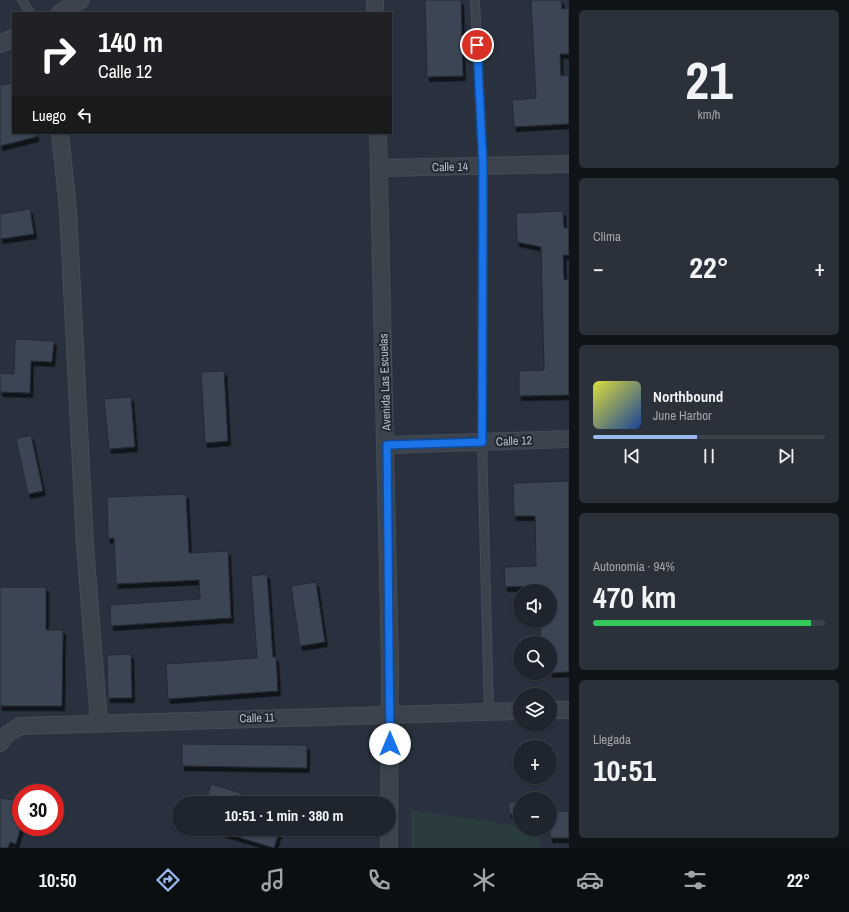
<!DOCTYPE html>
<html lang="es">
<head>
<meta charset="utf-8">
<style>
  :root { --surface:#1e252e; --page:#2b313a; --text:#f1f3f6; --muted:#a1a5aa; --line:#3c424a; --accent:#99b9ec }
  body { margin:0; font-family:"Archivo Narrow",sans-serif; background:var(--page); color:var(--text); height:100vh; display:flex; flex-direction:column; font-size:15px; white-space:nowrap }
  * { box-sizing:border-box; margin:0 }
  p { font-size:13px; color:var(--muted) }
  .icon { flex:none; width:22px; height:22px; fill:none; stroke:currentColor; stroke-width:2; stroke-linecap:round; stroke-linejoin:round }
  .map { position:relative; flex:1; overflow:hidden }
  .sheet { display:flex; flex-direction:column; gap:10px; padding:10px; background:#101419; width:280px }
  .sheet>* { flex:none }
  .banner { position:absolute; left:12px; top:12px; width:380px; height:122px; border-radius:0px; box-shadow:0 1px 3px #0004,0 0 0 1px var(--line); background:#202124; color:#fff; overflow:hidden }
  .controls { position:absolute; left:513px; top:584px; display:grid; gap:8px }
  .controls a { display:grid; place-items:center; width:44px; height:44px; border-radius:50%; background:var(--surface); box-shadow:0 1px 3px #0004,0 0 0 1px var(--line); font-size:20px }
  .speed { position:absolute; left:12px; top:784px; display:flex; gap:8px; font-size:20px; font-weight:700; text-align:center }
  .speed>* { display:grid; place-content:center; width:52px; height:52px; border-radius:50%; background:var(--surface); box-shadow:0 1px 3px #0004,0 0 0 1px var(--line); line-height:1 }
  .speed .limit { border:6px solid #d22; background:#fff; color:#111 }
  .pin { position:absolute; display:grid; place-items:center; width:34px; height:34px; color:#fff; margin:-17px; border:2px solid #fff; border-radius:50%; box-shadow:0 1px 4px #0007 }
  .me { position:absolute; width:44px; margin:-22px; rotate:0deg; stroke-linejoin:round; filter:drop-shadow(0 0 3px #0008) }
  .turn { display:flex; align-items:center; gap:14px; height:84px; padding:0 20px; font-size:18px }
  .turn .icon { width:52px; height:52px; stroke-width:2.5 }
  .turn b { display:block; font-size:28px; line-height:34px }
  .then { display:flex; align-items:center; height:38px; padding:0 20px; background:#0003; gap:8px; font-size:15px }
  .big { font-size:30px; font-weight:700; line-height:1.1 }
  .sheet .widget { flex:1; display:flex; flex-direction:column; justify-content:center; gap:6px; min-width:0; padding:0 14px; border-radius:6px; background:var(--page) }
  .sheet .dial { align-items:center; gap:0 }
  .dial b { font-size:52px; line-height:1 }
  .song { display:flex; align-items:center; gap:12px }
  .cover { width:48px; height:48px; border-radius:6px; background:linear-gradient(135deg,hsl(60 70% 55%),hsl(220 70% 35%)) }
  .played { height:4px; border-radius:2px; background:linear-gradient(90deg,var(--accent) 45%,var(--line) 45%) }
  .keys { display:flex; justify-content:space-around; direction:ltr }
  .heat { display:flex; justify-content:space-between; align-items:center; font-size:22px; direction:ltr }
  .charge { height:6px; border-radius:3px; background:linear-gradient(90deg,#34c759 94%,var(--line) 0) }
  .trip { position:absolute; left:172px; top:796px; width:224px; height:40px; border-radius:20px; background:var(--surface); box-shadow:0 1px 3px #0004,0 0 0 1px var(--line); font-weight:700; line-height:40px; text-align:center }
  .tab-bar { display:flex; height:64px; justify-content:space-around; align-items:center; background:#0c0f12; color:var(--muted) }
  .tab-bar .icon { width:28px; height:28px }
  .tab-bar .active { color:var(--accent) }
  .tab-bar b { font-size:18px; color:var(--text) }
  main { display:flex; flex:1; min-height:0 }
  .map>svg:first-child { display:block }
  .green { fill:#2a3c3e }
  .building { fill:#3b4552; stroke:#232a34; filter:url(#shadow) }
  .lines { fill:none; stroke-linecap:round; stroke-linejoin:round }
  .service-casing { stroke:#454c56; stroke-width:10 }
  .minor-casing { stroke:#454c56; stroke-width:18 }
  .service { stroke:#3c434d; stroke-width:8 }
  .minor { stroke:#3c434d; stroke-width:16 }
  .route-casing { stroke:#114b97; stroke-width:10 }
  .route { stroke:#1a73e8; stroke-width:7 }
  .labels { text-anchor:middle; stroke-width:4; stroke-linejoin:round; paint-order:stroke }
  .street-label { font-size:12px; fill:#b8bec8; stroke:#212832 }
</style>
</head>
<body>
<main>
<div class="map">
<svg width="569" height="848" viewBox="0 0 569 848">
  <defs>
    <filter id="shadow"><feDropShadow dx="2.5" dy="4.5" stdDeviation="0" flood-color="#0009"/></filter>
  </defs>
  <rect width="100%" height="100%" fill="#28313d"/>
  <path class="green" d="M411,810L520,826V829H539L540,848H411Z"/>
  <path class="building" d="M425,0H461L463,76L427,77Z
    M531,0H561L562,9L569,8V54H560L561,76L569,75V124L514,127L512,100L536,98Z
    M12,83L13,133H36V137L0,146V85Z
    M30,209L34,234L0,239V214Z
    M563,211L564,228H569V255H563L564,280L569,279V395L519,396V371L544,370L541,247L517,242L516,213Z
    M15,339L54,341L52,362L31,361L30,393L0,392V373L14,374Z
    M224,371L228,441L205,443L201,372Z
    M131,397L135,447L109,449L104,399Z
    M31,435L43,491L28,494L16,439Z
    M569,481V672L550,673V643H541L540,621H550V591H540V586L505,587L504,567L536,566L535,516H514L513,483Z
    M186,494L189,553L228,551L231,618L111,626L110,605L200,599L199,580L116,584L114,538L108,539L107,497Z
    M267,574L273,657H276L278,691L168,699L166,664L257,658L251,576Z
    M316,582L325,642L300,646L291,586Z
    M0,587H46V630H63L62,706H0Z
    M131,654L132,698H108L107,655Z
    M182,744L307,745V768L182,766Z
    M211,784L241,793L237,803H205Z
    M0,798L21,801V827L16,844L10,842L8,848H0Z
    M509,802H520V814H509Z
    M550,811H569V838H550Z
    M219,829H280L274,848L218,831Z"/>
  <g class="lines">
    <defs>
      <path id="service" d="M22,0L30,13
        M475,0L483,166L482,442L489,712"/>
      <path id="minor" d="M375,0V13
        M60,13L81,0
        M0,44L13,38
        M60,133L68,210L85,545L99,723
        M378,133L390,665L389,848
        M379,168L569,164
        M387,445L569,439
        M550,710H569
        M0,743L6,735L20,726L520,711"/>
    </defs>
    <use href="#service" class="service-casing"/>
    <use href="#minor" class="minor-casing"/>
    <use href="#service" class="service"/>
    <use href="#minor" class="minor"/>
  </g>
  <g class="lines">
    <defs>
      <path id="route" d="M390,744L387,445L482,442L483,166L477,45"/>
    </defs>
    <use href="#route" class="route-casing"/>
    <use href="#route" class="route"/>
  </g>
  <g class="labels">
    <g class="street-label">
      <text transform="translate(450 167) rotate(-1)" y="4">Calle 14</text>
      <text transform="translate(385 382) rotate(-92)" y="4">Avenida Las Escuelas</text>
      <text transform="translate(514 441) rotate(-2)" y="4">Calle 12</text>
      <text transform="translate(257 718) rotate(-2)" y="4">Calle 11</text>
    </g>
  </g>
</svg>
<div class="controls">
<a><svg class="icon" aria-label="sound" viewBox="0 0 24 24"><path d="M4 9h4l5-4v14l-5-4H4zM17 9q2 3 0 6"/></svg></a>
<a><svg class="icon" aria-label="search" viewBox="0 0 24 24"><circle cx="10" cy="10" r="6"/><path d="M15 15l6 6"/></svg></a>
<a><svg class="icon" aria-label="layers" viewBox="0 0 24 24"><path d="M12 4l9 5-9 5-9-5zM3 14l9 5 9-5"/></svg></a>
<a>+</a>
<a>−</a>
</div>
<div class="speed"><div class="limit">30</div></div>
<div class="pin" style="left:477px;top:45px;background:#d93025"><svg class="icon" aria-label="arrive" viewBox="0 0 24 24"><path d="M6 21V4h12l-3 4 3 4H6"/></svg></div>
<svg class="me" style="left:390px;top:744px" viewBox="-20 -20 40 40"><circle r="19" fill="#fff"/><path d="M0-13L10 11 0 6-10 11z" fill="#1a73e8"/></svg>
<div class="trip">10:51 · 1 min · 380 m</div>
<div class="banner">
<div class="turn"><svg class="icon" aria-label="right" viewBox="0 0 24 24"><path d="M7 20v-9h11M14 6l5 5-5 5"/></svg><div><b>140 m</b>Calle 12</div></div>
<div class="then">Luego<svg class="icon" aria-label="left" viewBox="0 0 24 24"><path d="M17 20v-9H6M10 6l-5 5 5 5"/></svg></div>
</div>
</div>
<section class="sheet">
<div class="widget dial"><b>21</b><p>km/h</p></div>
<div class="widget"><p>Clima</p>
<div class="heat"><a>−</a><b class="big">22°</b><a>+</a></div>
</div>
<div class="widget">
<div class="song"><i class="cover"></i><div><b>Northbound</b><p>June Harbor</p></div></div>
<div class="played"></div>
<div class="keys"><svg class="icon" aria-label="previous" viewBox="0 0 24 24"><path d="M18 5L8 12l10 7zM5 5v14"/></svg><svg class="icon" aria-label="pause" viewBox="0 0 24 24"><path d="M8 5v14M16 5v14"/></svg><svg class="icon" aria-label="next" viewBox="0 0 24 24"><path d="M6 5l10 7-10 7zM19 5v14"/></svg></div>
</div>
<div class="widget"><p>Autonomía · 94%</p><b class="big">470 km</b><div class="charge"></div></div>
<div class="widget"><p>Llegada</p><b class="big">10:51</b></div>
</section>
</main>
<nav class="tab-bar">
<b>10:50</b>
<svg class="icon active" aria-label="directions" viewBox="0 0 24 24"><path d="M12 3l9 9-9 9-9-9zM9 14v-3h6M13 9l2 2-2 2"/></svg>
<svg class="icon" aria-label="music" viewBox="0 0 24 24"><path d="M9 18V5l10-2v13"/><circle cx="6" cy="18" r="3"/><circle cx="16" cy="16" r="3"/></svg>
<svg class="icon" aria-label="phone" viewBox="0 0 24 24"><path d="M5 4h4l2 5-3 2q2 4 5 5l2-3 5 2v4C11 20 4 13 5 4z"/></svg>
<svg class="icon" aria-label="climate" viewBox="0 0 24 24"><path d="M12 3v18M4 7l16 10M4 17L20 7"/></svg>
<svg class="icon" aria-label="car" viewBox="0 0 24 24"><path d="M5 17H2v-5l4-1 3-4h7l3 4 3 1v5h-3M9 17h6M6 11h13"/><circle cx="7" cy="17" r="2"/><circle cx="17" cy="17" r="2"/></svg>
<svg class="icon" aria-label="filters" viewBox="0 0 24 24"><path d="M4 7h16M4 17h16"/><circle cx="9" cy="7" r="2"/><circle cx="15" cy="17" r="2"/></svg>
<b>22°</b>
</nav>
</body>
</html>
